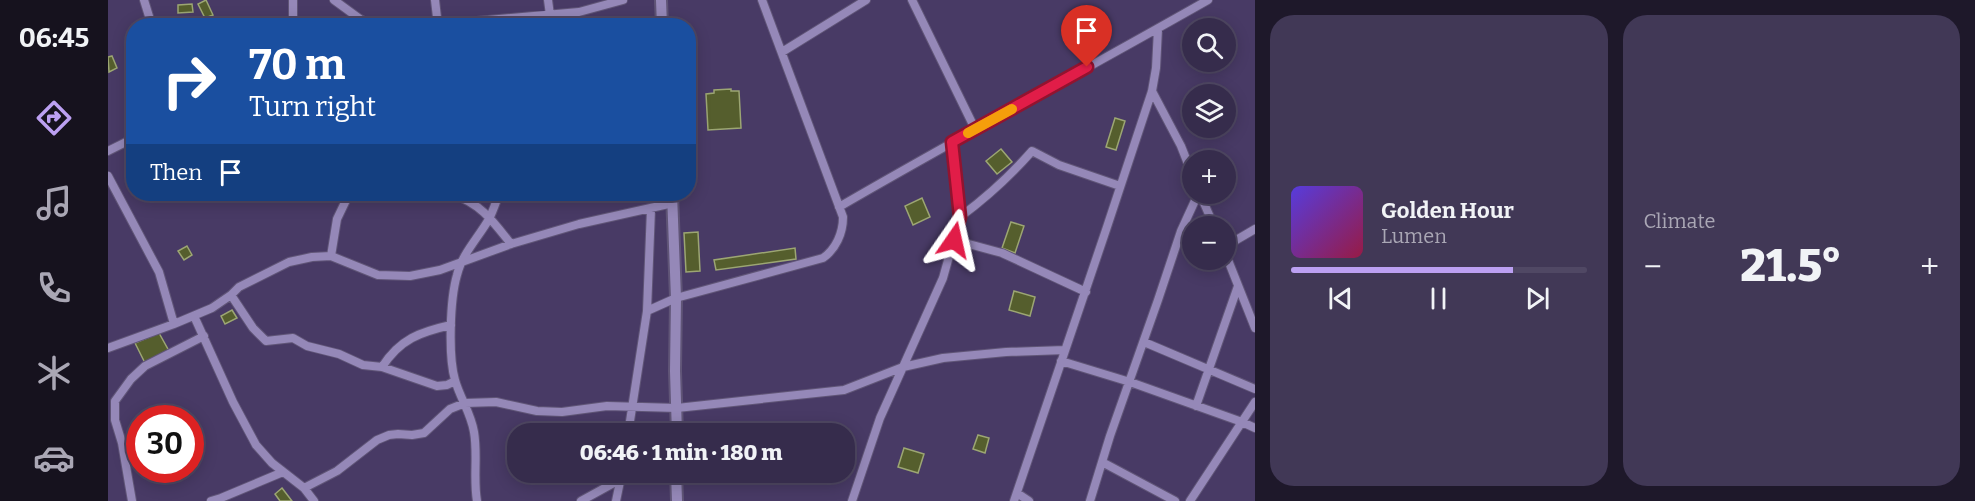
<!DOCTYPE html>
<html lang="en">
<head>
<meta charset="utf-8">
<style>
  :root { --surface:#362c4c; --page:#413856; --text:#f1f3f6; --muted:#aaa7b5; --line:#504864; --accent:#bca0f2 }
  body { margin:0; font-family:Bitter,serif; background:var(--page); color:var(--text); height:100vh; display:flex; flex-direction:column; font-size:22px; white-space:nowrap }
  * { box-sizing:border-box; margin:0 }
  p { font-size:20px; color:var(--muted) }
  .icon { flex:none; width:33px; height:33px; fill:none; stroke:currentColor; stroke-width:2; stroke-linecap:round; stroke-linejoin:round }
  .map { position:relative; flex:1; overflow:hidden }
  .sheet { display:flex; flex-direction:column; gap:15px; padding:15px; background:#1e182a; width:720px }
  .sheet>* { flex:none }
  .hud { position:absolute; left:18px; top:18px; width:570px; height:183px; border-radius:24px; box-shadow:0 3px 15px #0003,0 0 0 2px var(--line); background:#1a4fa0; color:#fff; overflow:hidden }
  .fabs { position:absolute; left:1074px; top:18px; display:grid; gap:12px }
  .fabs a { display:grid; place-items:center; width:54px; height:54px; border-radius:50%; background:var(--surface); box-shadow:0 3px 15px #0003,0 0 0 2px var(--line); font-size:30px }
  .speed { position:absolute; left:18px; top:405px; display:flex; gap:12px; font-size:30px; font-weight:700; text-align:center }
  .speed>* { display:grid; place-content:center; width:78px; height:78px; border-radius:50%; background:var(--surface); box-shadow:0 3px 15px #0003,0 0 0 2px var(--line); line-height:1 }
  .speed .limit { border:9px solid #d22; background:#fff; color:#111 }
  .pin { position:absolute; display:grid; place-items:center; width:51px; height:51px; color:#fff; margin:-62px -26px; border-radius:50% 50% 50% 0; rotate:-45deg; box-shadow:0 0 6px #0007 }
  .pin .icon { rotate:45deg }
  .me { position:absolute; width:66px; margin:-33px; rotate:11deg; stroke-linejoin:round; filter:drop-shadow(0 0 4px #0008) }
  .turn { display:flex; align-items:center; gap:21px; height:126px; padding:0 24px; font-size:27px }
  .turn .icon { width:78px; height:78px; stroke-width:2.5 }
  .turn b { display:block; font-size:42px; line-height:51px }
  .then { display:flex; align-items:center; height:57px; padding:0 24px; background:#0003; gap:12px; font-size:22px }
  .big { font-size:45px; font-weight:800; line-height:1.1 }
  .sheet .card { flex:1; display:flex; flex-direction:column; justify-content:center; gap:9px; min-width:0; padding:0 21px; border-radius:24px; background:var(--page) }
  .song { display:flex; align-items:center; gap:18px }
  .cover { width:72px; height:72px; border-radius:9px; background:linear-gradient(135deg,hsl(250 70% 55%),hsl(340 70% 35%)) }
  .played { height:6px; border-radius:3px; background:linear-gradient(90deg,var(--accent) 75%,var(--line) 75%) }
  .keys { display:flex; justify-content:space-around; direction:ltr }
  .heat { display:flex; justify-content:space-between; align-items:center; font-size:33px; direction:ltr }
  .sheet .tiles { flex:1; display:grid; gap:15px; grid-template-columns:repeat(2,1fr) }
  .trip { position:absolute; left:399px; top:423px; width:348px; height:60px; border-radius:24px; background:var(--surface); box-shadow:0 3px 15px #0003,0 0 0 2px var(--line); font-weight:800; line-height:60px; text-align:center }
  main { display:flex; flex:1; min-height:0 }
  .tab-bar { display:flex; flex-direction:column; width:108px; justify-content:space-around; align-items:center; background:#16121e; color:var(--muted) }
  .tab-bar .icon { width:42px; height:42px }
  .tab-bar .active { color:var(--accent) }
  .tab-bar b { font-size:27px; color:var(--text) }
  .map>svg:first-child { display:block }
  .building { fill:#555e2d; stroke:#9ca673; stroke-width:1.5 }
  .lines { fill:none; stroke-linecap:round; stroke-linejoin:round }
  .minor-casing { stroke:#605577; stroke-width:10 }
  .tertiary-casing { stroke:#605577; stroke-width:14 }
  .minor { stroke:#9588b8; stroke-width:8 }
  .tertiary { stroke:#9588b8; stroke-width:10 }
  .route-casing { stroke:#92132f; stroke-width:15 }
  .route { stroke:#e11d48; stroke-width:10 }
  .slow { stroke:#f59e0b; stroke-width:10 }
</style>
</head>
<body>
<main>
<nav class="tab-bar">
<b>06:45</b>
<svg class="icon active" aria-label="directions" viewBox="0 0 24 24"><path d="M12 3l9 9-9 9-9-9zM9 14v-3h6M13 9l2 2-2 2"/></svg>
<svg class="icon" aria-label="music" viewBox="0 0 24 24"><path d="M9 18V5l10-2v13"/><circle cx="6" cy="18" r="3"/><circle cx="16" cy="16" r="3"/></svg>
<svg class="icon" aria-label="phone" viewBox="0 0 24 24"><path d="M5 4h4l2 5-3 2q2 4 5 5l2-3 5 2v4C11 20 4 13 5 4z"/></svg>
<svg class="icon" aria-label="climate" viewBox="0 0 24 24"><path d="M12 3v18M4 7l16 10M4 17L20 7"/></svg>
<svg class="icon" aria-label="car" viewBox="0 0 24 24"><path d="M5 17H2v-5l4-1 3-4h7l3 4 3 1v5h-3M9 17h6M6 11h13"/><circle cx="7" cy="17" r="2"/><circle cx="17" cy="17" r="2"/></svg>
</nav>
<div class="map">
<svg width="1147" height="501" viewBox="0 0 1147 501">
  <rect width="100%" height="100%" fill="#483a65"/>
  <path class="building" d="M98,0L105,15L97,18L90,4Z
    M84,4L85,12L70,13V5Z
    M4,56L9,68L1,72L0,57Z
    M623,89V91H631L633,128L600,130L598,94L606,93V90Z
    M1007,118L1017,121L1008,150L998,147Z
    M893,149L904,162L889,174L878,161Z
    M814,198L822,217L805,225L797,206Z
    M903,222L916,226L907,253L894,248Z
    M590,232L592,271L578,272L576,233Z
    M79,246L84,255L76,260L70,251Z
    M687,248L688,259L608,270L606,260Z
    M906,291L927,297L922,316L901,310Z
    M124,310L129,318L117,324L113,316Z
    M51,333L61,351L37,363L27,343Z
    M870,435L881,438L877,453L865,449Z
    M796,448L816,454L810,473L790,467Z
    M174,488L184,501H172L167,494Z"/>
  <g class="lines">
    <defs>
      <path id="minor" d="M36,0L44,26
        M185,0V26
        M226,0L252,19L265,26
        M327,0L330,26
        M804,0L867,129
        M335,26L346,23L471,12L515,0
        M440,26L442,15L440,0
        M674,52L758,0
        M1044,91L1073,146L1084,174
        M0,151L26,138
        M0,176L51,272L66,324
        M345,194C374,205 384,220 403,244
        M1092,194L1106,226
        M731,207C853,136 977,70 1100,0
        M852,217C879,197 902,176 924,151L951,165L1012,186
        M846,240L894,253L978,292
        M1118,246L1147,229
        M1118,255L1147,328
        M223,256L229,219L241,194
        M123,295L145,328L158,341L185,338L199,346L231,354L255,365L274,367L329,386L339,385L347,381
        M539,311L543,209
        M86,316L125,402L148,445L164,463L196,488L206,501
        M1036,342L1147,389
        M0,348L66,324L104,308L123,295L131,287L181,262L204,257L223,256L270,275L302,276L332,270L403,244L471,224L565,203
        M953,361L1022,382L1134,422L1147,428
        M274,367C292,339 312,332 343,325
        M1088,406L1130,286
        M520,434L539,311L568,298L715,258C728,249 735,233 735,217L654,0
        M994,462L1067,501
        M196,488L229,471L269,440L281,435L290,434L304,435L316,433L342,409L357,403L388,402L429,411L454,412L499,406L569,408L736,390L795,367L835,358L898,352L957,350
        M909,493L921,501
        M24,501L14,443L7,420V401L23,379L37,366L96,336
        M103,501L113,498L175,472
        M369,501C365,478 370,455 366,432C363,413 352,398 347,380C340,356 342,299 349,275C354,254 370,238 381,219C385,211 388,202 391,194
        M473,501L513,479
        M508,501L514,472
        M744,501L772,418L835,278L852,217L844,142
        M906,501C953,365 999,228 1044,91L1048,68L1050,29
        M982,501L1002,436L1050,300L1073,231L1090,194
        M1082,501L1147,402"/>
      <path id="tertiary" d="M553,0L554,26
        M564,194L568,298L567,371L569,434
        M568,472L569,501"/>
    </defs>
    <use href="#minor" class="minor-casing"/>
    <use href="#tertiary" class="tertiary-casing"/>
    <use href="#minor" class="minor"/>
    <use href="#tertiary" class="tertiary"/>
  </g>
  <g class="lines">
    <defs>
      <path id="route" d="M846,240L852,217L844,142L979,67"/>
    </defs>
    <use href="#route" class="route-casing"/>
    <use href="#route" class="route"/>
    <path class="slow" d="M860,133L904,109"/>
  </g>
</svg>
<div class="fabs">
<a><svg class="icon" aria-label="search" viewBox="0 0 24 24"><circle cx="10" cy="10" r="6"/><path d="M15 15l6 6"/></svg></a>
<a><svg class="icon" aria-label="layers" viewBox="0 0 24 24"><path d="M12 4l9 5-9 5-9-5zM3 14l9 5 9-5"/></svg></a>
<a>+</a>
<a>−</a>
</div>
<div class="speed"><div class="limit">30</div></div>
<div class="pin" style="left:979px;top:67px;background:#d93025"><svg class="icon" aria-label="arrive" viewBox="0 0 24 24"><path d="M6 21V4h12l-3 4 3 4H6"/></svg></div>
<svg class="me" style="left:846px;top:240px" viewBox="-20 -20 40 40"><path d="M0-17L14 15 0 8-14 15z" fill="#e11d48" stroke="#fff" stroke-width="4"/></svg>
<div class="trip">06:46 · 1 min · 180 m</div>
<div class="hud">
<div class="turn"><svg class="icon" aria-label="right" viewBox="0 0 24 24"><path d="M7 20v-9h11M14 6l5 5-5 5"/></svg><div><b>70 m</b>Turn right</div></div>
<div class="then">Then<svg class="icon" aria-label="arrive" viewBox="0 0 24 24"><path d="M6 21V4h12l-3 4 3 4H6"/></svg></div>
</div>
</div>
<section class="sheet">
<div class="tiles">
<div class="card">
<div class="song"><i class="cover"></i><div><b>Golden Hour</b><p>Lumen</p></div></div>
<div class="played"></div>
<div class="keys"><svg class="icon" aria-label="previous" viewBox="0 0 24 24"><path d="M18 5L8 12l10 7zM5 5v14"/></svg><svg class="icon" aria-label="pause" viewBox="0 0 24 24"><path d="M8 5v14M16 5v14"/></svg><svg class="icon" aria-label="next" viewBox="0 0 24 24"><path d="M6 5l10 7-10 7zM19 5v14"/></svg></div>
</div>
<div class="card"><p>Climate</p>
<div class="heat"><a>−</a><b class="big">21.5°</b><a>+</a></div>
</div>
</div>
</section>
</main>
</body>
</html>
